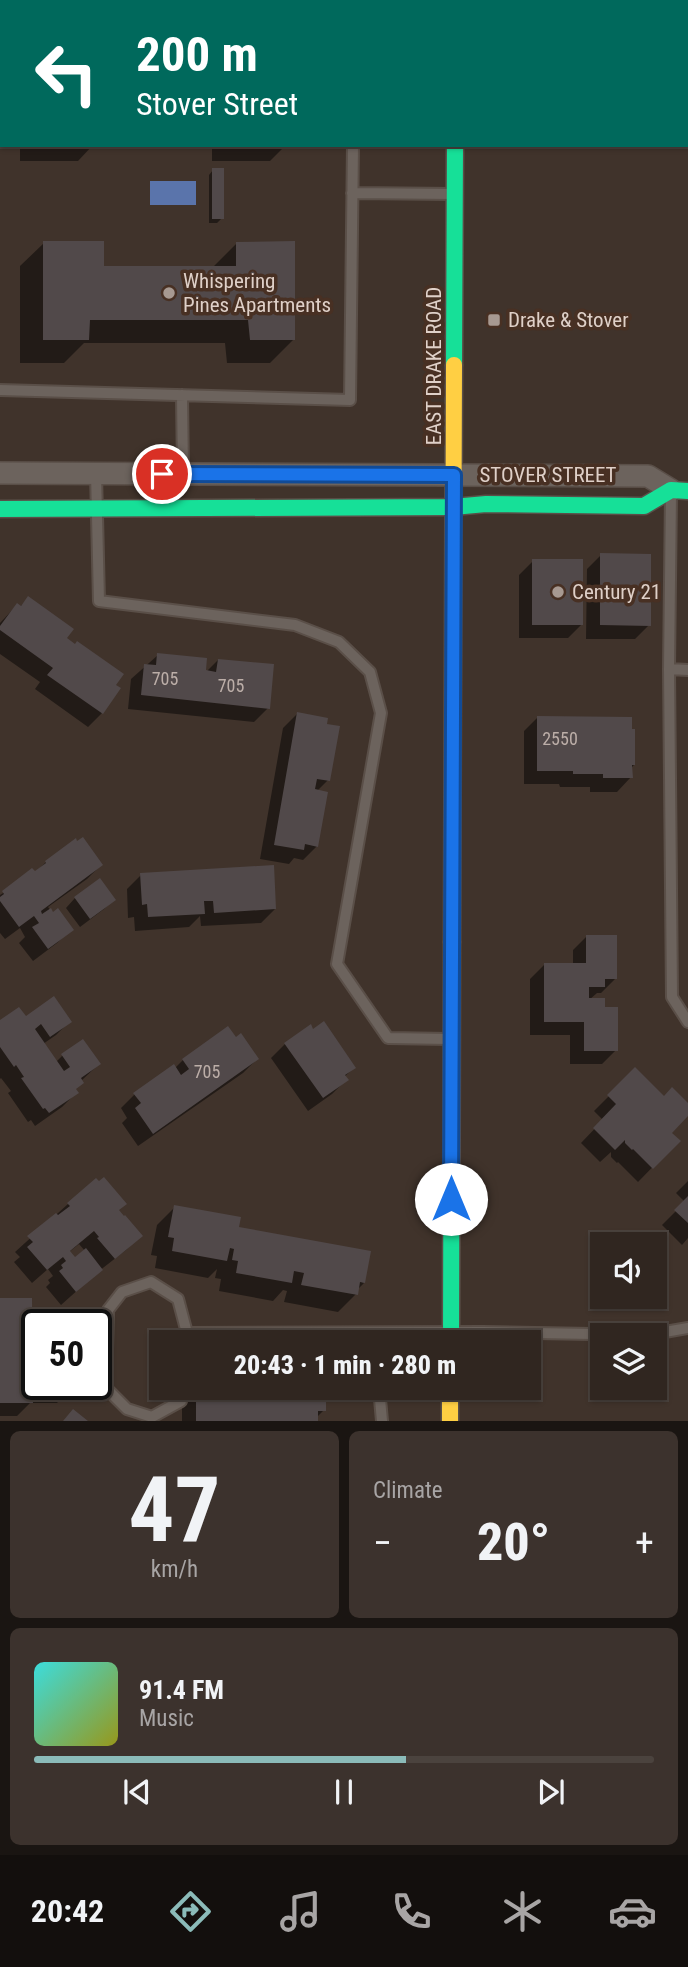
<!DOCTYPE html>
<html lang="en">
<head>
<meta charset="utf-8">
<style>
  :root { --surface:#302620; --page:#3c322d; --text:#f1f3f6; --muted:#a8a5a5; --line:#4b433e; --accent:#8bbbb9 }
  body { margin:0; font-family:"Roboto Condensed",sans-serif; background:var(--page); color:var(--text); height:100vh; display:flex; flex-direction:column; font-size:26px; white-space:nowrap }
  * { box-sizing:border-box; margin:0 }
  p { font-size:23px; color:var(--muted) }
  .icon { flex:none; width:38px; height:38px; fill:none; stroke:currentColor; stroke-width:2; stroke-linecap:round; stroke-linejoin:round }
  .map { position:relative; height:1421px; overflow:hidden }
  .panel { display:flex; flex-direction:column; gap:10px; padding:10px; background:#1a1512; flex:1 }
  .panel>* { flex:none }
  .top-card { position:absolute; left:0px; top:0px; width:690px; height:147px; box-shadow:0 2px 5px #0004,0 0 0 2px var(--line); background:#00695c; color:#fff; overflow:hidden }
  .buttons { position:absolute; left:590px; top:1232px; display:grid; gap:14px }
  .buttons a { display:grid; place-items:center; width:77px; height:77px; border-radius:0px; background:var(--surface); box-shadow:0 2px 5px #0004,0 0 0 2px var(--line); font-size:35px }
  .speed { position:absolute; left:21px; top:1309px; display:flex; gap:14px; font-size:35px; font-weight:700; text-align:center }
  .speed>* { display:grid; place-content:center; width:91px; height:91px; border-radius:50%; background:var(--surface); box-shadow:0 2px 5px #0004,0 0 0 2px var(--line); line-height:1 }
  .speed .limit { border:4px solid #111; border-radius:10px; background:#fff; color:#111 }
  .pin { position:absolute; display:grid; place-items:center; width:60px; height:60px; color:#fff; margin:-30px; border:4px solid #fff; border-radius:50%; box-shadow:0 2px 7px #0007 }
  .me { position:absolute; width:77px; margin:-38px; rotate:0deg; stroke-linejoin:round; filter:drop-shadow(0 0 5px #0008) }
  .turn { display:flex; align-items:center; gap:24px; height:147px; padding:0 21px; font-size:32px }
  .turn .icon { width:91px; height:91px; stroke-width:2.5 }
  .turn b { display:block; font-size:49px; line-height:60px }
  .big { font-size:52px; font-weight:800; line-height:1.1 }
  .panel .card { flex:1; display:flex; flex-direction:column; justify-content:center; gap:10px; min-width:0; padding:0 24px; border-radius:10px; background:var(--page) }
  .panel .dial { align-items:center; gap:0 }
  .dial b { font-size:91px; line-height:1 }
  .song { display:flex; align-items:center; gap:21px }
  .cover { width:84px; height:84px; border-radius:10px; background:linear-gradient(135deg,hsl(180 70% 55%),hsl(60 70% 35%)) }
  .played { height:7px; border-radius:4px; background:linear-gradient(90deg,var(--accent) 60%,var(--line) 60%) }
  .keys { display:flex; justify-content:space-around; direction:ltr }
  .heat { display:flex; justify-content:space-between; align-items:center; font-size:38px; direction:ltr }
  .panel .tiles { flex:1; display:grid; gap:10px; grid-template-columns:1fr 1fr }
  .card:last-child { grid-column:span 2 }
  .trip { position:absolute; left:149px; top:1330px; width:392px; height:70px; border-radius:0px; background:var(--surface); box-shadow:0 2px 5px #0004,0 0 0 2px var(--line); font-weight:800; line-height:70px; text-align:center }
  .dock { display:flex; height:112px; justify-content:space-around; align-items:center; background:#130f0d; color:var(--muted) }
  .dock .icon { width:49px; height:49px }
  .dock .selected { color:var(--accent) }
  .dock b { font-size:32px; color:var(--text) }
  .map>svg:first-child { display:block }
  .water { fill:#5a74ab }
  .shadow { fill:#0007; fill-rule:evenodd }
  .building { fill:#51494a }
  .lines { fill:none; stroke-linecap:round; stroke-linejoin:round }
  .lane-casing { stroke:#5a4f48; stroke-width:14 }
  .street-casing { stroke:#5a4f48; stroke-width:24 }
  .fast-casing { stroke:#5a4f48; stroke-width:19 }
  .slow-casing { stroke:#5a4f48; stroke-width:19 }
  .lane { stroke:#6c635d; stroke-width:10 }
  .street { stroke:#6c635d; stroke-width:21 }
  .fast { stroke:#16e098; stroke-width:16 }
  .slow { stroke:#ffcf43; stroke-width:16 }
  .route-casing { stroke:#114b97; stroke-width:18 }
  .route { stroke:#1a73e8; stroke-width:12 }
  .poi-dot { fill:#a79991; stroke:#483023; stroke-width:2.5 }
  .labels { text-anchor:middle; stroke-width:7; stroke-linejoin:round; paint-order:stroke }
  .number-label { font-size:18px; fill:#bcaea8 }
  .poi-label { font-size:21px; fill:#dfd0c8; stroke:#483023; text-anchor:start }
  .street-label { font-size:21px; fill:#dfd0c8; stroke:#483023 }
</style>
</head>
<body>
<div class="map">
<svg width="688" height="1421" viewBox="0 0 688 1421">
  <rect width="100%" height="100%" fill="#40332b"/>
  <path class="water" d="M150,181H196V205H150Z"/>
  <path class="shadow" d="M507,0H548L546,2H507Z
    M20,145H93L78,161H20Z
    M212,145H286L270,161H212Z
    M213,170L222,218L217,223H209V175Z
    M44,243L102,268H212L237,243L293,340L270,363H227L225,343H84L64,363H20V266Z
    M601,555L649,625L635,639H586L587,569Z
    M533,561L582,624L568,638H519V575Z
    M28,598L65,639L114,685L102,713L88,727L35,689L40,682L0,654V623L17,605L20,607Z
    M158,655L204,672H206L218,660L268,708L254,722L128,709L131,679Z
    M297,714L328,780L317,791V846L303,860L294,858L289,864L260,859L283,728Z
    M538,717L634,765L631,768V777L617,792H590V787H560L559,784H524V731Z
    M46,862L101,865L87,879L48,907L53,914L71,929L57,943L33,961L19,943L25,937L20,928L5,939L0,933V895L34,874Z
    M141,875L275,909L261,923L201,926L200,916L189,927L135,931L134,917L128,918L127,889Z
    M75,898L113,900L104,909L80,927L66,908Z
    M587,936L615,979L601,993H597L589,1000L604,1008L616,1050L602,1064H570V1035H530V979L544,965H573V950Z
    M25,1018L70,1021L56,1035L43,1044L56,1062L62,1056L99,1064L81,1081L75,1090L76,1093L62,1107L35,1126L31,1120L28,1122L8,1093L11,1091L1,1078L0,1079V1022Z
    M285,1044L354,1068L344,1077L346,1080L332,1094L308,1111L271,1058Z
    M257,1059L243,1073L138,1146L122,1123L127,1118L121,1108L135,1094L175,1068L183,1060Z
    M635,1070L663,1098L688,1105V1114L670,1133L678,1141L638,1182L618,1162L617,1163L611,1157V1152L600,1162L581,1143L603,1120L594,1111Z
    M688,1181V1238L682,1245L662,1225L685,1202L676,1193Z
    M68,1204L117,1211L140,1236L126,1250L99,1271L61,1305L46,1287L50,1283L48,1280L53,1276L48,1269L32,1283L14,1262L20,1257L15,1252ZM79,1244L85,1251L75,1259L69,1252Z
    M175,1207L237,1229L364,1283L357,1290L356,1294L338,1312L284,1302L287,1291L283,1290L273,1301L219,1291L221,1279L215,1278L217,1269L208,1278L155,1268L157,1256L151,1255L157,1225Z
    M0,1300L31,1318L40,1309L65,1325H37V1351H31V1370L37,1365V1384H66V1393L57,1403H30L17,1416H0Z
    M196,1388H256V1394L262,1388H316V1393L324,1410L316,1418V1421H182V1408L188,1402V1395Z"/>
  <path class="building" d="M212,168H224V219H212Z
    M43,241H104V266H236V242L295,241V340H250L248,320H90L89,340H43Z
    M600,553L651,554V626L600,625Z
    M532,559H583V625H532Z
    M28,596L74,629L67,638L75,644L77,641L124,674L116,685L121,688L103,714L47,675L53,668L0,630V626L17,603L21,606Z
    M157,653L207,658L206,670L216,672L218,659L274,664L270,709L141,695L144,664L156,665Z
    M297,712L328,718L327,724L340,726L330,781L317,779L315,789L328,792L318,847L305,844L304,850L274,845Z
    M537,716L632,717V729H635V765H632L633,778H603V774H573V771H537Z
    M83,837L103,865L41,911L42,914L51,908L53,912L58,908L74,930L48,949L32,927L39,923L34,916L19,927L0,901V897L4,894L2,891L32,868L35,871L46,863L45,861L76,838L77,841Z
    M274,865L276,909L214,913L213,901H204L205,914L148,917L147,904L142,905L140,873Z
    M100,878L116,900L90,919L74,897Z
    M586,935H617V979H605V987H589V998H605V1007H618V1051H584V1022H544V963H586Z
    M54,996L72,1022L50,1037L41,1024L35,1029L64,1071L70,1067L61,1054L83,1039L101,1064L81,1078L84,1083L76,1089L79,1093L49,1113L45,1108L43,1109L21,1078L24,1077L16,1065L14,1067L0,1047V1020L19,1007L26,1016Z
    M324,1021L356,1068L345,1075L349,1080L323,1098L284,1043L311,1024L313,1029Z
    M228,1026L236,1037L241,1033L259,1059L153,1134L135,1108L141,1103L133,1093L174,1064L181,1075L189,1069L182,1059Z
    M635,1067L664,1096L672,1087L688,1103V1116L672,1133L681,1141L653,1169L633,1149L632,1150L625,1143V1140L615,1150L593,1128L616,1104L607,1095Z
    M104,1177L127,1204L119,1210L124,1216L125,1215L143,1236L115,1259L97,1238L99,1237L94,1231L70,1251L75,1257L86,1248L103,1270L76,1292L59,1271L63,1268L61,1265L66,1261L63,1257L47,1270L27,1247L33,1242L27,1236L56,1213L58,1215L70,1206L67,1203L96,1178L99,1181Z
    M688,1196V1223L674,1210Z
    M174,1205L241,1217L239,1227L371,1251L365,1283L360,1282L358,1295L301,1285L304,1273L294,1271L292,1283L236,1273L238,1261L232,1260L234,1249L230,1248L227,1261L172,1251L174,1238L168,1237Z
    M0,1298H32L33,1403H0Z
    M40,1307H67V1325H40Z
    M40,1384H68V1394H40Z
    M201,1388H257V1392H268V1388H317V1392H326V1411H318V1421H196V1392H201Z
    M73,1409L88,1421H63Z"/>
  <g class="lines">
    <defs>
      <path id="lane" d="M354,2V0
        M352,193L454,194
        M0,390L350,400L353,145
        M182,395L183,474
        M96,473L99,601L295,625L339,642L370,672L381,713L337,964L388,1038L449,1039
        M671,493L669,669L672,997L688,1022
        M669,669L688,670
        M187,1333L483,1332L648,1335L688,1328
        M182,1388L181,1401L152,1417L127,1409L106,1388L108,1310L122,1292L151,1282L178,1299L187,1333V1342
        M379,1388L382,1421"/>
      <path id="street" d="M0,473L648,476L671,490"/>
      <path id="fast" d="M456,0V2
        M454,365L455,145
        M0,509L453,507L486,504L644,506L671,490L688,491
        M451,1342L452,942"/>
      <path id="slow" d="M452,942L454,365
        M450,1388V1421"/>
    </defs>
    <use href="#lane" class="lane-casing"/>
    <use href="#street" class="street-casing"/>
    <use href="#fast" class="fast-casing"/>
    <use href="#slow" class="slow-casing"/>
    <use href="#lane" class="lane"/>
    <use href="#street" class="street"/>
    <use href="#fast" class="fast"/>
    <use href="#slow" class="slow"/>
  </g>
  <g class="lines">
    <defs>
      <path id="route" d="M162,474L454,475L451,1199"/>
    </defs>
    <use href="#route" class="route-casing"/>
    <use href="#route" class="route"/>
  </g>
  <g class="poi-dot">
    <circle cx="169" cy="293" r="7"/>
    <rect x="487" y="313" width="14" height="14" rx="3.5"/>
    <circle cx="558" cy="592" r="7"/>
  </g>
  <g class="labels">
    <g class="number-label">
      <text x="165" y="685">705</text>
      <text x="231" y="692">705</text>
      <text x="560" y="745">2550</text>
      <text x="207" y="1078">705</text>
    </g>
    <g class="poi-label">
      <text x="183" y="288">Whispering<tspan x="183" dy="24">Pines Apartments</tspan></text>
      <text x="508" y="327">Drake &amp; Stover</text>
      <text x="572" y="599">Century 21</text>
    </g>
    <g class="street-label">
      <text transform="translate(434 366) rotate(-90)" y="7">EAST DRAKE ROAD</text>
      <text x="548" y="482">STOVER STREET</text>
    </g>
  </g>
</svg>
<div class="buttons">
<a><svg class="icon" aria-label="sound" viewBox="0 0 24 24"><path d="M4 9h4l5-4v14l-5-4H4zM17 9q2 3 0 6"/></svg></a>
<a><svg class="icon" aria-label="layers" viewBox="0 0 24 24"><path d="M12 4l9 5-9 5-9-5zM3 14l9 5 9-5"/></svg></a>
</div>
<div class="speed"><div class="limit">50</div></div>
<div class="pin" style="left:162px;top:474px;background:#d93025"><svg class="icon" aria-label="arrive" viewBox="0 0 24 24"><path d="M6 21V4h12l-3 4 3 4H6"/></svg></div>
<svg class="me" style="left:451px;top:1199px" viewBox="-20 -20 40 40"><circle r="19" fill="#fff"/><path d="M0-13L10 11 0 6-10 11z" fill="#1a73e8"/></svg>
<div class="trip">20:43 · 1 min · 280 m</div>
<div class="top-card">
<div class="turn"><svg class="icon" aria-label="left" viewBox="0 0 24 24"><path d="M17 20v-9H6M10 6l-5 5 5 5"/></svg><div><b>200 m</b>Stover Street</div></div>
</div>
</div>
<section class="panel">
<div class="tiles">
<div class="card dial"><b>47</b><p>km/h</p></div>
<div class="card"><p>Climate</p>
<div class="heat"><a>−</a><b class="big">20°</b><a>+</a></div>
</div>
<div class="card">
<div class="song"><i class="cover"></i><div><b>91.4 FM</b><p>Music</p></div></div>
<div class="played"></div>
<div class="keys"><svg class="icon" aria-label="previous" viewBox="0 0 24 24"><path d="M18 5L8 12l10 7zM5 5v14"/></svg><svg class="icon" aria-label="pause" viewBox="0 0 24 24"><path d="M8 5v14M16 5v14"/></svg><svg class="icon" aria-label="next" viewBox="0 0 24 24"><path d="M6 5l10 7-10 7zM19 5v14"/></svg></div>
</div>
</div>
</section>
<nav class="dock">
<b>20:42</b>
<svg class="icon selected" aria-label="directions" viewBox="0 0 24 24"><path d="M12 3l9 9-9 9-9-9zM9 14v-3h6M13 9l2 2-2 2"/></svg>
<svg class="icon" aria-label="music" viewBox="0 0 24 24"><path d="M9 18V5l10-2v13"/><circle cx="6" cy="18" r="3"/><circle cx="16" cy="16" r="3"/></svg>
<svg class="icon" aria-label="phone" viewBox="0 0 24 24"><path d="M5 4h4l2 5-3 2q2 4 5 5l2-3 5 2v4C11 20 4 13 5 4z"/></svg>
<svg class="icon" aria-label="climate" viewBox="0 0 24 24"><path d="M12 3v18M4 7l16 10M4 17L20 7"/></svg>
<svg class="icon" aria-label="car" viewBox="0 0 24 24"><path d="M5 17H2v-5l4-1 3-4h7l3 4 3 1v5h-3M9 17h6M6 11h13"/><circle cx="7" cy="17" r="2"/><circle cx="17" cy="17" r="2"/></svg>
</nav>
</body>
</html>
